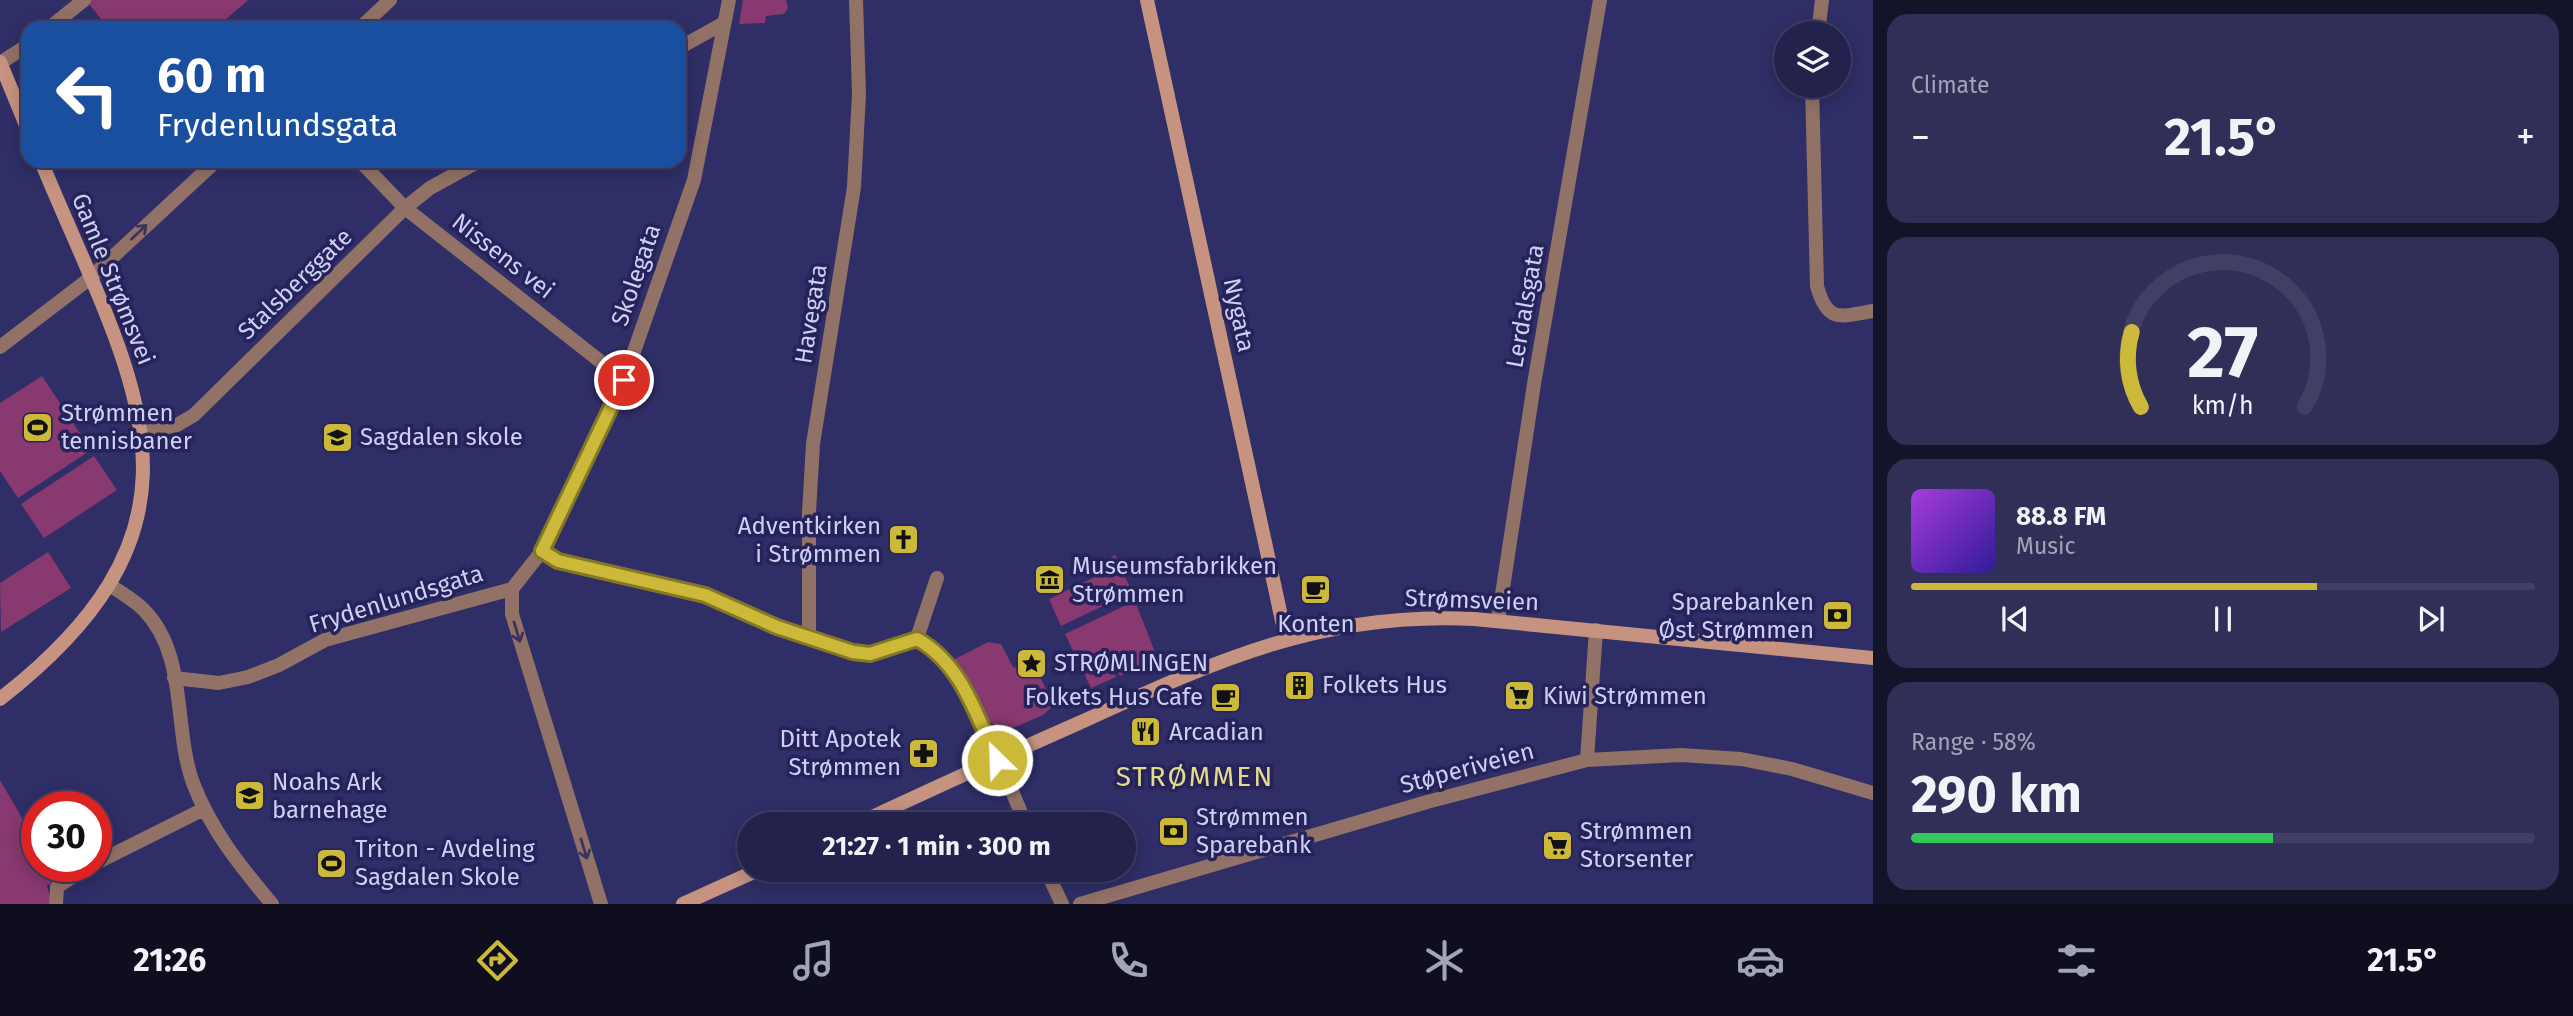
<!DOCTYPE html>
<html lang="en">
<head>
<meta charset="utf-8">
<style>
  :root { --surface:#23224d; --page:#2f2f57; --text:#f1f3f6; --muted:#a3a4b6; --line:#403f65; --accent:#ccb939 }
  body { margin:0; font-family:"Fira Sans",sans-serif; background:var(--page); color:var(--text); height:100vh; display:flex; flex-direction:column; font-size:26px; white-space:nowrap }
  * { box-sizing:border-box; margin:0 }
  p { font-size:23px; color:var(--muted) }
  .icon { flex:none; width:38px; height:38px; fill:none; stroke:currentColor; stroke-width:2; stroke-linecap:round; stroke-linejoin:round }
  .map { position:relative; flex:1; overflow:hidden }
  .details { display:flex; flex-direction:column; gap:14px; padding:14px; background:#13132a; width:700px }
  .details>* { flex:none }
  .top-card { position:absolute; left:21px; top:21px; width:665px; height:147px; border-radius:21px; box-shadow:0 4px 18px #0003,0 0 0 2px var(--line); background:#1a4fa0; color:#fff; overflow:hidden }
  .fabs { position:absolute; left:1774px; top:21px; display:grid; gap:14px }
  .fabs a { display:grid; place-items:center; width:77px; height:77px; border-radius:50%; background:var(--surface); box-shadow:0 4px 18px #0003,0 0 0 2px var(--line); font-size:35px }
  .speed { position:absolute; left:21px; top:791px; display:flex; gap:14px; font-size:35px; font-weight:700; text-align:center }
  .speed>* { display:grid; place-content:center; width:91px; height:91px; border-radius:50%; background:var(--surface); box-shadow:0 4px 18px #0003,0 0 0 2px var(--line); line-height:1 }
  .speed .limit { border:10px solid #d22; background:#fff; color:#111 }
  .pin { position:absolute; display:grid; place-items:center; width:60px; height:60px; color:#fff; margin:-30px; border:4px solid #fff; border-radius:50%; box-shadow:0 2px 7px #0007 }
  .me { position:absolute; width:77px; margin:-38px; rotate:336deg; stroke-linejoin:round; filter:drop-shadow(0 0 5px #0008) }
  .turn { display:flex; align-items:center; gap:24px; height:147px; padding:0 21px; font-size:32px }
  .turn .icon { width:91px; height:91px; stroke-width:2.5 }
  .turn b { display:block; font-size:49px; line-height:60px }
  .big { font-size:52px; font-weight:700; line-height:1.1 }
  .details .tile { flex:1; display:flex; flex-direction:column; justify-content:center; gap:10px; min-width:0; padding:0 24px; border-radius:21px; background:var(--page) }
  .details .dial { align-items:center; gap:0 }
  .dial svg { height:182px; overflow:visible; fill:none; stroke:var(--line); stroke-width:7; stroke-linecap:round; text-anchor:middle }
  .dial text { fill:var(--text); stroke:none }
  .song { display:flex; align-items:center; gap:21px }
  .cover { width:84px; height:84px; border-radius:10px; background:linear-gradient(135deg,hsl(280 70% 55%),hsl(250 70% 35%)) }
  .played { height:7px; border-radius:4px; background:linear-gradient(90deg,var(--accent) 65%,var(--line) 65%) }
  .keys { display:flex; justify-content:space-around; direction:ltr }
  .heat { display:flex; justify-content:space-between; align-items:center; font-size:38px; direction:ltr }
  .charge { height:10px; border-radius:5px; background:linear-gradient(90deg,#34c759 58%,var(--line) 0) }
  .trip { position:absolute; left:737px; top:812px; width:399px; height:70px; border-radius:35px; background:var(--surface); box-shadow:0 4px 18px #0003,0 0 0 2px var(--line); font-weight:700; line-height:70px; text-align:center }
  .dock { display:flex; height:112px; justify-content:space-around; align-items:center; background:#0e0e1f; color:var(--muted) }
  .dock .icon { width:49px; height:49px }
  .dock .on { color:var(--accent) }
  .dock b { font-size:32px; color:var(--text) }
  main { display:flex; flex:1; min-height:0 }
  .map>svg:first-child { display:block }
  .green { fill:#883970 }
  .lines { fill:none; stroke-linecap:round; stroke-linejoin:round }
  .street { stroke:#927267; stroke-width:14 }
  .secondary { stroke:#c59380; stroke-width:14 }
  .oneway { stroke:#3c335d }
  .route-casing { stroke:#857825; stroke-width:18 }
  .route { stroke:#ccb939; stroke-width:12 }
  .labels { text-anchor:middle; stroke-width:7; stroke-linejoin:round; paint-order:stroke }
  .street-label { font-size:24px; fill:#cdd0f3; stroke:#26235b }
  .poi-label { font-size:24px; fill:#cdd0f3; stroke:#26235b; text-anchor:start }
  .quarter-label { font-size:28px; letter-spacing:2px; fill:#e5d98a; stroke:#26235b }
</style>
</head>
<body>
<main>
<div class="map">
<svg width="1873" height="904" viewBox="0 0 1873 904">
  <rect width="100%" height="100%" fill="#2f2e67"/>
  <path class="green" d="M86,0H248L216,28H108Z
    M743,0H786L788,8L784,14L766,16L765,23L739,24Z
    M42,376L91,450L18,498L0,471V403Z
    M94,456L117,490L44,538L21,504Z
    M48,552L71,588L1,632L0,583Z
    M1115,555L1132,592L1061,626L1049,599L1114,568L1109,558Z
    M1135,601L1158,660L1120,676L1115,664L1116,656L1107,653L1104,661L1111,665L1116,677L1091,688L1065,634Z
    M988,642L1001,644L1013,667L1038,673L1054,705L1043,715L1002,733L986,718L968,679L953,660Z
    M0,780L37,844V866H50L56,878L47,886L52,904H0Z"/>
  <g class="lines">
    <path class="street" d="M49,28L84,0
      M360,28L390,0
      M1818,33L1822,0
      M679,48L724,23
      M0,63L28,45
      M1812,86L1817,286C1827,323 1840,317 1873,311
      M360,161L405,208L624,380
      M0,347L89,279L216,161
      M142,433L177,425L194,415L405,208L430,188L479,161
      M542,551L558,561L704,595L777,627L853,652L870,654L917,638C969,667 1001,769 1026,824
      M110,585C121,593 134,600 144,610C188,655 173,728 193,783C211,830 240,866 272,904
      M1498,621L1534,384L1600,0
      M809,635V512L813,444L854,187L859,94L856,0
      M917,638L937,578
      M174,678L219,683L248,677L279,665L325,640L512,589
      M1587,760L1596,630
      M96,863L204,809
      M1046,870L1062,904
      M56,904L57,887L89,866
      M601,904L512,614V589L542,551L624,380L694,180L729,0
      M1080,904L1427,802L1587,760L1681,755L1741,759L1792,769L1873,793"/>
    <path class="secondary" d="M1147,0L1286,639
      M0,62L28,130
      M0,699C232,518 133,384 41,161
      M857,824C930,790 1004,756 1079,723C1213,662 1322,611 1474,619L1873,658
      M683,904L758,870"/>
  </g>
  <defs><path id="oneway-shaft" d="M-6 0H5M1.5-3L5.5 0L1.5 3" fill="none" stroke-width="1.6" stroke-linecap="round" stroke-linejoin="round" transform="scale(1.75)"/></defs>
  <g class="oneway">
    <use href="#oneway-shaft" transform="translate(139 232) rotate(-43)"/>
    <use href="#oneway-shaft" transform="translate(517 632) rotate(73)"/>
    <use href="#oneway-shaft" transform="translate(584 849) rotate(73)"/>
  </g>
  <g class="lines">
    <defs>
      <path id="route" d="M624,380L542,551L558,561L705,595L777,627L853,652L870,654L917,639C962,664 976,715 997,760"/>
    </defs>
    <use href="#route" class="route-casing"/>
    <use href="#route" class="route"/>
  </g>
  <defs>
    <symbol id="stadium-square" viewBox="-11 -11 22 22"><rect x="-9" y="-9" width="18" height="18" rx="4" fill="#ccb939" stroke="#26235b"/><path d="M0-5a6.5 5 0 1 0 0 10a6.5 5 0 1 0 0-10ZM-3.5-1.8h7v3.6h-7Z" fill="#111"/></symbol>
    <symbol id="school-square" viewBox="-11 -11 22 22"><rect x="-9" y="-9" width="18" height="18" rx="4" fill="#ccb939" stroke="#26235b"/><path d="M0-5L7-2L0 1L-7-2ZM-4 1L0 2.5L4 1V4Q0 6-4 4Z" fill="#111"/></symbol>
    <symbol id="church-square" viewBox="-11 -11 22 22"><rect x="-9" y="-9" width="18" height="18" rx="4" fill="#ccb939" stroke="#26235b"/><path d="M-1.2-6h2.4v3.5h3.3v2.4h-3.3V6h-2.4V-.1h-3.3v-2.4h3.3Z" fill="#111"/></symbol>
    <symbol id="museum-square" viewBox="-11 -11 22 22"><rect x="-9" y="-9" width="18" height="18" rx="4" fill="#ccb939" stroke="#26235b"/><path d="M0-6L6-3V-2H-6V-3ZM-5-1h2V3h-2ZM-1-1h2V3h-2ZM3-1h2V3H3ZM-6 4H6V6H-6Z" fill="#111"/></symbol>
    <symbol id="cafe-square" viewBox="-11 -11 22 22"><rect x="-9" y="-9" width="18" height="18" rx="4" fill="#ccb939" stroke="#26235b"/><path d="M-5.5-4.5H6V0H3Q3 3.5 0 3.5H-2.5Q-5.5 3.5-5.5 0ZM3-3.2v2h1.7v-2ZM-6 4.5H4V6H-6Z" fill="#111"/></symbol>
    <symbol id="bank-square" viewBox="-11 -11 22 22"><rect x="-9" y="-9" width="18" height="18" rx="4" fill="#ccb939" stroke="#26235b"/><path d="M-6-4H6V4H-6ZM0-2.3a2.3 2.3 0 1 0 0 4.6a2.3 2.3 0 1 0 0-4.6Z" fill="#111"/></symbol>
    <symbol id="sight-square" viewBox="-11 -11 22 22"><rect x="-9" y="-9" width="18" height="18" rx="4" fill="#ccb939" stroke="#26235b"/><path d="M0-6L1.8-2.2L6-1.7L2.9 1.2L3.7 5.4L0 3.3L-3.7 5.4L-2.9 1.2L-6-1.7L-1.8-2.2Z" fill="#111"/></symbol>
    <symbol id="building-square" viewBox="-11 -11 22 22"><rect x="-9" y="-9" width="18" height="18" rx="4" fill="#ccb939" stroke="#26235b"/><path d="M-4-6H4V6H1V3H-1V6H-4ZM-2.5-4.3h1.7v1.8h-1.7ZM.8-4.3h1.7v1.8H.8ZM-2.5-1h1.7V.8h-1.7ZM.8-1h1.7V.8H.8Z" fill="#111"/></symbol>
    <symbol id="supermarket-square" viewBox="-11 -11 22 22"><rect x="-9" y="-9" width="18" height="18" rx="4" fill="#ccb939" stroke="#26235b"/><path d="M-6-5.5h2.5l.6 2H6L4.5 2H-2.5L-4.4-4H-6ZM-1.5 3.2a1.3 1.3 0 1 0 .1 0ZM3 3.2a1.3 1.3 0 1 0 .1 0Z" fill="#111"/></symbol>
    <symbol id="restaurant-square" viewBox="-11 -11 22 22"><rect x="-9" y="-9" width="18" height="18" rx="4" fill="#ccb939" stroke="#26235b"/><path d="M-5-6h1v4h1v-4h1v4h1v-4h1v5L-1.5 .5V6h-2V.5L-5-1ZM5-6V6H3V1.5H1.5Q1.5-4 5-6Z" fill="#111"/></symbol>
    <symbol id="pharmacy-square" viewBox="-11 -11 22 22"><rect x="-9" y="-9" width="18" height="18" rx="4" fill="#ccb939" stroke="#26235b"/><path d="M-2-6h4v4h4v4h-4v4h-4v-4h-4v-4h4Z" fill="#111"/></symbol>
  </defs>
  <g fill-rule="evenodd">
    <use href="#stadium-square" x="20" y="410" width="35" height="35"/>
    <use href="#school-square" x="320" y="420" width="35" height="35"/>
    <use href="#church-square" x="886" y="522" width="35" height="35"/>
    <use href="#museum-square" x="1032" y="562" width="35" height="35"/>
    <use href="#cafe-square" x="1298" y="572" width="35" height="35"/>
    <use href="#bank-square" x="1820" y="598" width="35" height="35"/>
    <use href="#sight-square" x="1014" y="646" width="35" height="35"/>
    <use href="#building-square" x="1282" y="668" width="35" height="35"/>
    <use href="#supermarket-square" x="1502" y="678" width="35" height="35"/>
    <use href="#cafe-square" x="1208" y="680" width="35" height="35"/>
    <use href="#restaurant-square" x="1128" y="714" width="35" height="35"/>
    <use href="#pharmacy-square" x="906" y="736" width="35" height="35"/>
    <use href="#school-square" x="232" y="778" width="35" height="35"/>
    <use href="#bank-square" x="1156" y="814" width="35" height="35"/>
    <use href="#supermarket-square" x="1540" y="828" width="35" height="35"/>
    <use href="#stadium-square" x="314" y="846" width="35" height="35"/>
  </g>
  <g class="labels">
    <g class="street-label">
      <text transform="translate(503 256) rotate(38)" y="8">Nissens vei</text>
      <text transform="translate(636 275) rotate(-71)" y="8">Skolegata</text>
      <text transform="translate(113 279) rotate(68)" y="8">Gamle Strømsvei</text>
      <text transform="translate(295 284) rotate(-44)" y="8">Stalsberggate</text>
      <text transform="translate(1525 306) rotate(-80)" y="8">Lerdalsgata</text>
      <text transform="translate(811 314) rotate(-81)" y="8">Havegata</text>
      <text transform="translate(1239 315) rotate(78)" y="8">Nygata</text>
      <text transform="translate(396 599) rotate(-17)" y="8">Frydenlundsgata</text>
      <text transform="translate(1472 600) rotate(2)" y="8">Strømsveien</text>
      <text transform="translate(1467 768) rotate(-15)" y="8">Støperiveien</text>
    </g>
    <g class="poi-label">
      <text x="61" y="421">Strømmen<tspan x="61" dy="28">tennisbaner</tspan></text>
      <text x="360" y="445">Sagdalen skole</text>
      <text x="881" y="534" text-anchor="end">Adventkirken<tspan x="881" dy="28">i Strømmen</tspan></text>
      <text x="1072" y="574">Museumsfabrikken<tspan x="1072" dy="28">Strømmen</tspan></text>
      <text x="1814" y="610" text-anchor="end">Sparebanken<tspan x="1814" dy="28">Øst Strømmen</tspan></text>
      <text x="1316" y="632" text-anchor="middle">Konten</text>
      <text x="1054" y="671">STRØMLINGEN</text>
      <text x="1322" y="693">Folkets Hus</text>
      <text x="1543" y="704">Kiwi Strømmen</text>
      <text x="1203" y="705" text-anchor="end">Folkets Hus Cafe</text>
      <text x="1169" y="740">Arcadian</text>
      <text x="901" y="747" text-anchor="end">Ditt Apotek<tspan x="901" dy="28">Strømmen</tspan></text>
      <text x="272" y="790">Noahs Ark<tspan x="272" dy="28">barnehage</tspan></text>
      <text x="1196" y="825">Strømmen<tspan x="1196" dy="28">Sparebank</tspan></text>
      <text x="1580" y="839">Strømmen<tspan x="1580" dy="28">Storsenter</tspan></text>
      <text x="355" y="857">Triton - Avdeling<tspan x="355" dy="28">Sagdalen Skole</tspan></text>
    </g>
    <g class="quarter-label">
      <text x="1195" y="786">STRØMMEN</text>
    </g>
  </g>
</svg>
<div class="fabs">
<a><svg class="icon" aria-label="layers" viewBox="0 0 24 24"><path d="M12 4l9 5-9 5-9-5zM3 14l9 5 9-5"/></svg></a>
</div>
<div class="speed"><div class="limit">30</div></div>
<div class="pin" style="left:624px;top:380px;background:#d93025"><svg class="icon" aria-label="arrive" viewBox="0 0 24 24"><path d="M6 21V4h12l-3 4 3 4H6"/></svg></div>
<svg class="me" style="left:997px;top:760px" viewBox="-20 -20 40 40"><circle r="17" fill="#ccb939" stroke="#fff" stroke-width="3"/><path d="M0-11L8 9 0 5-8 9z" fill="#fff"/></svg>
<div class="trip">21:27 · 1 min · 300 m</div>
<div class="top-card">
<div class="turn"><svg class="icon" aria-label="left" viewBox="0 0 24 24"><path d="M17 20v-9H6M10 6l-5 5 5 5"/></svg><div><b>60 m</b>Frydenlundsgata</div></div>
</div>
</div>
<section class="details">
<div class="tile"><p>Climate</p>
<div class="heat"><a>−</a><b class="big">21.5°</b><a>+</a></div>
</div>
<div class="tile dial"><svg viewBox="0 0 100 80">
<path d="M14 69A42 42 0 1 1 86 69"/>
<path d="M14 69A42 42 0 0 1 10 36" stroke="#ccb939"/>
<text x="50" y="56" font-size="32" font-weight="700">27</text>
<text x="50" y="72" font-size="11">km/h</text>
</svg></div>
<div class="tile">
<div class="song"><i class="cover"></i><div><b>88.8 FM</b><p>Music</p></div></div>
<div class="played"></div>
<div class="keys"><svg class="icon" aria-label="previous" viewBox="0 0 24 24"><path d="M18 5L8 12l10 7zM5 5v14"/></svg><svg class="icon" aria-label="pause" viewBox="0 0 24 24"><path d="M8 5v14M16 5v14"/></svg><svg class="icon" aria-label="next" viewBox="0 0 24 24"><path d="M6 5l10 7-10 7zM19 5v14"/></svg></div>
</div>
<div class="tile"><p>Range · 58%</p><b class="big">290 km</b><div class="charge"></div></div>
</section>
</main>
<nav class="dock">
<b>21:26</b>
<svg class="icon on" aria-label="directions" viewBox="0 0 24 24"><path d="M12 3l9 9-9 9-9-9zM9 14v-3h6M13 9l2 2-2 2"/></svg>
<svg class="icon" aria-label="music" viewBox="0 0 24 24"><path d="M9 18V5l10-2v13"/><circle cx="6" cy="18" r="3"/><circle cx="16" cy="16" r="3"/></svg>
<svg class="icon" aria-label="phone" viewBox="0 0 24 24"><path d="M5 4h4l2 5-3 2q2 4 5 5l2-3 5 2v4C11 20 4 13 5 4z"/></svg>
<svg class="icon" aria-label="climate" viewBox="0 0 24 24"><path d="M12 3v18M4 7l16 10M4 17L20 7"/></svg>
<svg class="icon" aria-label="car" viewBox="0 0 24 24"><path d="M5 17H2v-5l4-1 3-4h7l3 4 3 1v5h-3M9 17h6M6 11h13"/><circle cx="7" cy="17" r="2"/><circle cx="17" cy="17" r="2"/></svg>
<svg class="icon" aria-label="filters" viewBox="0 0 24 24"><path d="M4 7h16M4 17h16"/><circle cx="9" cy="7" r="2"/><circle cx="15" cy="17" r="2"/></svg>
<b>21.5°</b>
</nav>
</body>
</html>
